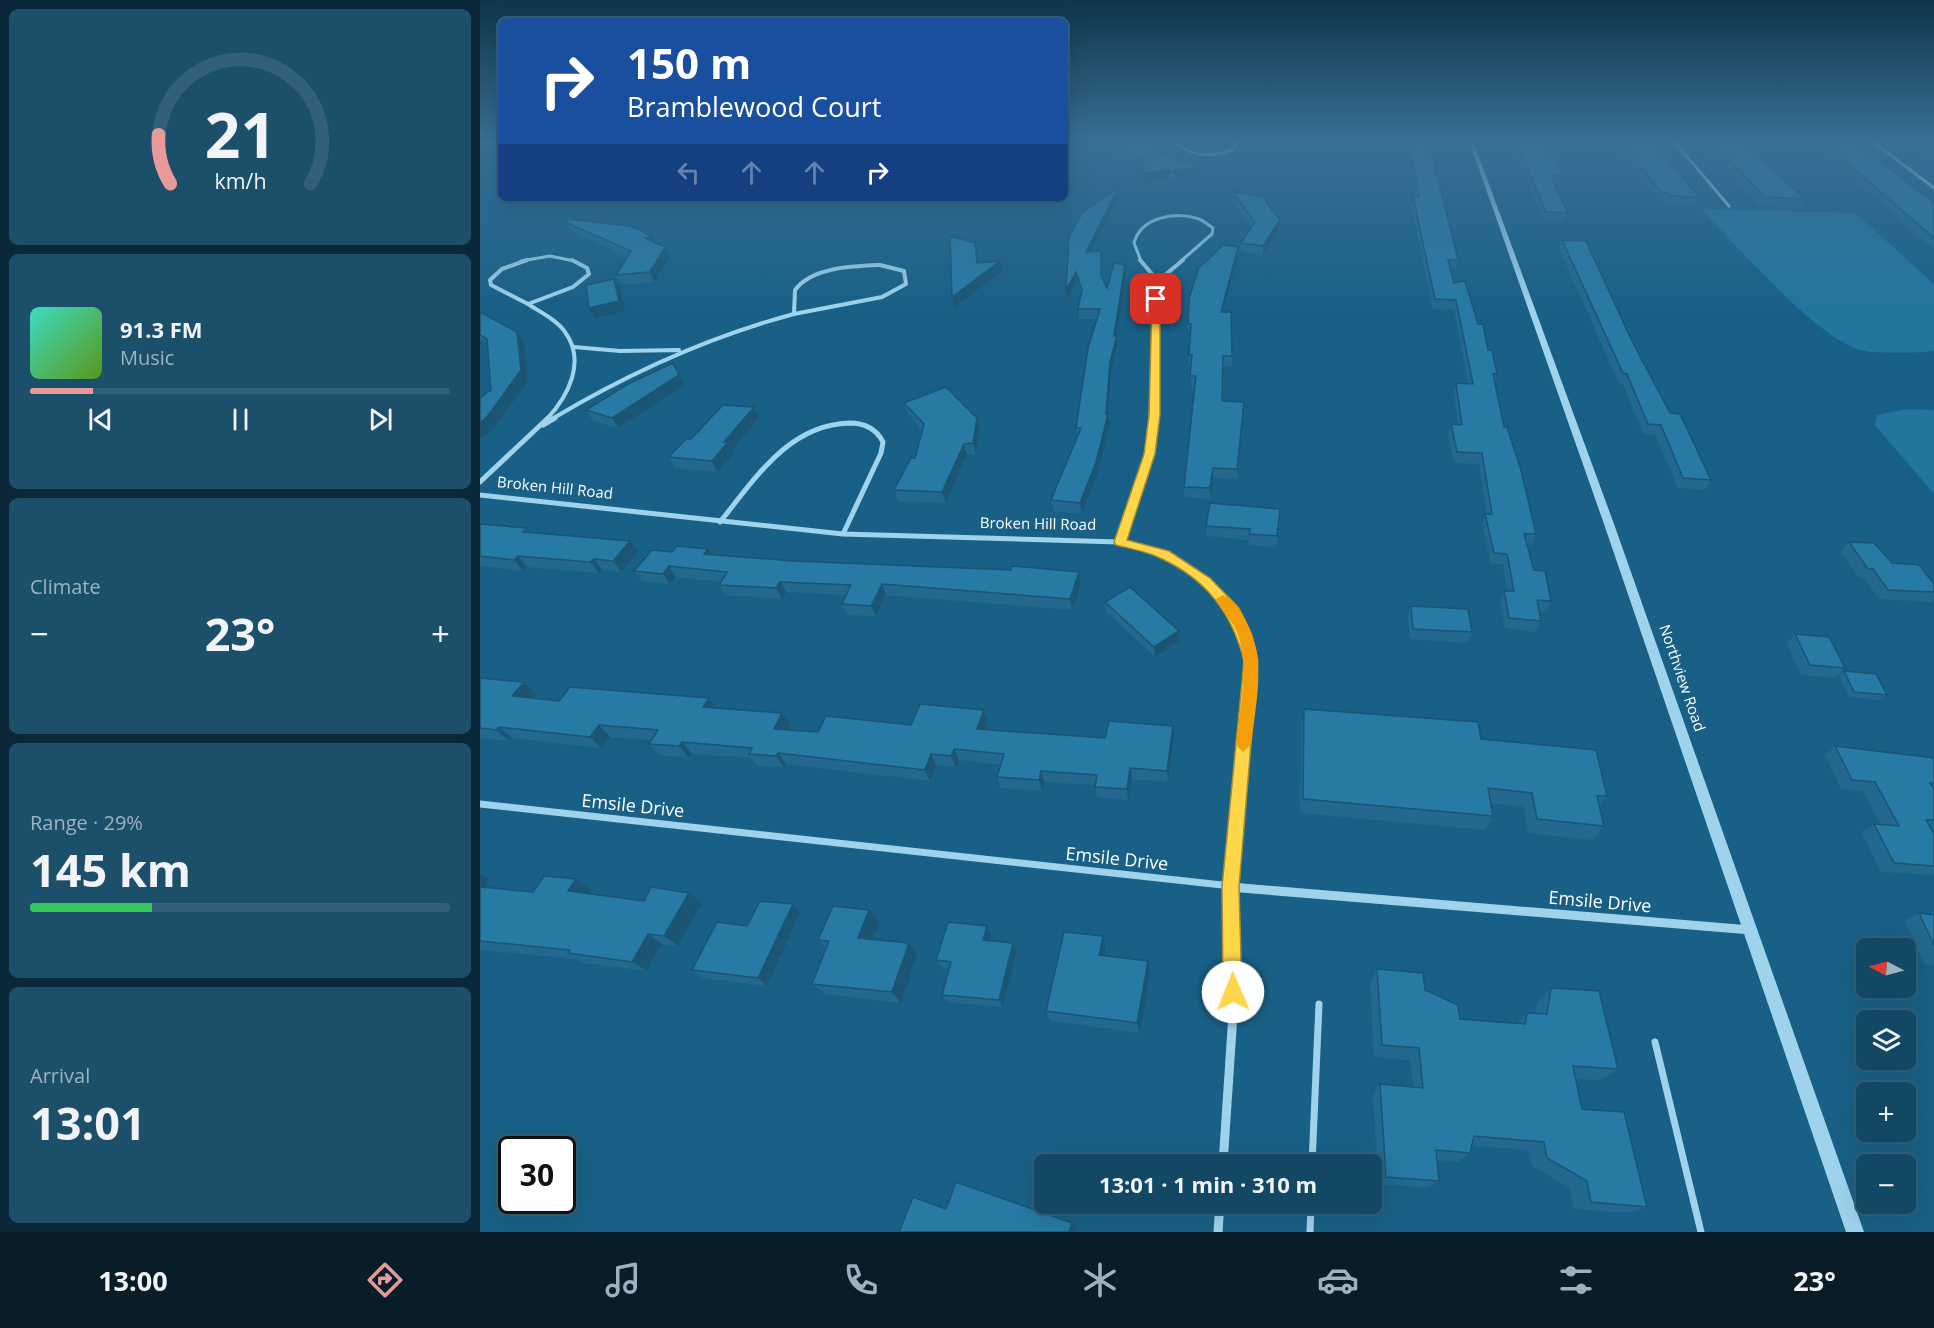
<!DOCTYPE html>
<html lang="en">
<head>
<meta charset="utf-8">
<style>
  :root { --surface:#134864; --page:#1c4f6a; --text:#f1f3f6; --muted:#9db2bf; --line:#326078; --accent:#e69b98 }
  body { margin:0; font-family:"Open Sans",sans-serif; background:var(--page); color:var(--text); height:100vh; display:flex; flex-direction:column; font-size:22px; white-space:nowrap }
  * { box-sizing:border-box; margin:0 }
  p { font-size:20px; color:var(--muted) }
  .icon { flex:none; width:33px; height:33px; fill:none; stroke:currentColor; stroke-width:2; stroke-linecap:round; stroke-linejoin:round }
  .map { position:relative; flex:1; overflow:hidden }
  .side { display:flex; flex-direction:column; gap:9px; padding:9px; background:#0a2837; width:480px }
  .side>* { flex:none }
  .banner { position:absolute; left:18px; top:18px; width:570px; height:183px; border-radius:9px; box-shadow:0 6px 24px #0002,0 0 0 2px var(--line); background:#1a4fa0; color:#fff; overflow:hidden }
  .needle { width:39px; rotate:276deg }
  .fabs { position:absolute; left:1376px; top:938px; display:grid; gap:12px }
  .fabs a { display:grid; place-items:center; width:60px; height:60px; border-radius:9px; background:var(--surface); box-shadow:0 6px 24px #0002,0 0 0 2px var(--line); font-size:30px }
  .speed { position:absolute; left:18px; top:1136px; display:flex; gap:12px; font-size:30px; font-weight:700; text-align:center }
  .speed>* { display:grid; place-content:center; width:78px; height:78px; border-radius:50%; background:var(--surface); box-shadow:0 6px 24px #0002,0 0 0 2px var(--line); line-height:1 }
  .speed .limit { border:3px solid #111; border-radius:9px; background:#fff; color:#111 }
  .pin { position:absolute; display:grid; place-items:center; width:51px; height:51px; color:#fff; margin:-26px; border-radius:12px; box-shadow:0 3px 9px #0006 }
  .me { position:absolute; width:66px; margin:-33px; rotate:359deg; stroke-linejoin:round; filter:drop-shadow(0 0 4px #0008) }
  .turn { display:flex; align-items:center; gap:21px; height:126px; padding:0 30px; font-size:27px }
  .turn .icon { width:78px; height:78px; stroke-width:2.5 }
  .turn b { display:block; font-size:42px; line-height:51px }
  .lanes { display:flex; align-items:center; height:57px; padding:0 30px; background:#0003; justify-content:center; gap:30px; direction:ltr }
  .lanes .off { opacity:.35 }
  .big { font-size:45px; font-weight:700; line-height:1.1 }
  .side .widget { flex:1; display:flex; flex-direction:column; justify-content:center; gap:9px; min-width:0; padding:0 21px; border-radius:9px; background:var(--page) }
  .side .dial { align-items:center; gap:0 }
  .dial svg { height:156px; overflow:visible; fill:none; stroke:var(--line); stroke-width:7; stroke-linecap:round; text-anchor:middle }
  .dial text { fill:var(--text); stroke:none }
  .song { display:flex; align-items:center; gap:18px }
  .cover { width:72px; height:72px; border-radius:9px; background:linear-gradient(135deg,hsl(170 70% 55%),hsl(90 70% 35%)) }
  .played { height:6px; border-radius:3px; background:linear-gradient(90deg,var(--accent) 15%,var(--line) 15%) }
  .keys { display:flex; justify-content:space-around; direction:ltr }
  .heat { display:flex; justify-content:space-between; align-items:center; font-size:33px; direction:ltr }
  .charge { height:9px; border-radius:4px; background:linear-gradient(90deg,#34c759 29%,var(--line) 0) }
  .trip { position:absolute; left:554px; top:1154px; width:348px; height:60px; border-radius:9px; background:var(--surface); box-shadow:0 6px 24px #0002,0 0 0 2px var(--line); font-weight:700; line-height:60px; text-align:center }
  .menu { display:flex; height:96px; justify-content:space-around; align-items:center; background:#081d28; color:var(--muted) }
  .menu .icon { width:42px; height:42px }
  .menu .active { color:var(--accent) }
  .menu b { font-size:27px; color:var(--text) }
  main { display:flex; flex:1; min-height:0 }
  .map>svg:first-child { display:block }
  .green { fill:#22759f }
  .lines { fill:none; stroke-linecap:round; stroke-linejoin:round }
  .service { stroke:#9fd3ec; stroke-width:7 }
  .minor-far4 { stroke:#9fd3ec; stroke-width:3 }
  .minor-far3 { stroke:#9fd3ec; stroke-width:4 }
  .minor-far2 { stroke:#9fd3ec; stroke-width:5 }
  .minor-far1 { stroke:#9fd3ec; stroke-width:7 }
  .minor { stroke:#9fd3ec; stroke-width:9 }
  .tertiary { fill:#9fd3ec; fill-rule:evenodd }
  .wall { fill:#22698d }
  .shaded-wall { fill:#1b5573 }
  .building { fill:#277aa4; stroke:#1b5573; stroke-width:1.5 }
  .route { fill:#ffd54a; stroke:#a68a30; stroke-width:1.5 }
  .slow { fill:#f59e0b }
  .labels { text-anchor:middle; stroke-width:6; stroke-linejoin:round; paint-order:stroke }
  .street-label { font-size:15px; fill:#fff; stroke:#196086 }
  .near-street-label { font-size:18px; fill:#fff; stroke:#196086 }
</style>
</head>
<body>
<main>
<section class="side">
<div class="widget dial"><svg viewBox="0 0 100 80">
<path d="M14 69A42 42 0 1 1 86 69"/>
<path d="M14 69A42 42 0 0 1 8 44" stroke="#e69b98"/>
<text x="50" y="56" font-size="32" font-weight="700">21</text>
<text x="50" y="72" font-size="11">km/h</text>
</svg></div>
<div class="widget">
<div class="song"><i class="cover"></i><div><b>91.3 FM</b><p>Music</p></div></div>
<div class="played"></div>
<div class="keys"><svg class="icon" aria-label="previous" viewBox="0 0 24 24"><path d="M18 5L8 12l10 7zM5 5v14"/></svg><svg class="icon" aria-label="pause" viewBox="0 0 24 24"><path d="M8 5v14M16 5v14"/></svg><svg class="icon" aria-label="next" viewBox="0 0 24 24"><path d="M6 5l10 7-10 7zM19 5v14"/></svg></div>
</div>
<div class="widget"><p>Climate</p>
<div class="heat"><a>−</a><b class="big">23°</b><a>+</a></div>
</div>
<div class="widget"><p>Range · 29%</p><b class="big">145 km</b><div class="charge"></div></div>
<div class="widget"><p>Arrival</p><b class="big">13:01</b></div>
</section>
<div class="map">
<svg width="1454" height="1232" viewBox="0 0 1454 1232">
  <rect width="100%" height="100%" fill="#196086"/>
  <path class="green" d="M1221,209L1375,213L1454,284V351C1439,353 1393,354 1380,350C1331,334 1259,247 1221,209Z
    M1428,409L1454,410V494L1395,425L1397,415Z"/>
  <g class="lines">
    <path class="service" d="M1175,1042L1221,1232
      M832,1164L839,1004
      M830,1232L831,1203"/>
    <path class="minor-far4" d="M689,138C708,156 728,159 752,150L756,144L749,138
      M1191,138L1249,206
      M1388,138L1454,188
      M41,261L70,256L94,261
      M661,261L654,243C661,217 694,212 716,218C722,219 728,225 733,228L732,234L701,261"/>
    <path class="minor-far3" d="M47,260L22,269L10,280L11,285L48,304L93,287L109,274L107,268L92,260
      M660,260L678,281L703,260
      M400,265L424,271L426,284L402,297L314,314L315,290C332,267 373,266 400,265Z
      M48,304C60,312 77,320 85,332C106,361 89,395 67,419
      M94,347L140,351L199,350
      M72,419C149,373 228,337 314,314
      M674,419L678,281"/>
    <path class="minor-far2" d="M63,425L75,418
      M0,482L68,418
      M0,495L363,534L640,542L687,557L707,568L740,597L757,624
      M240,522C275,479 308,425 369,423C384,423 396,428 403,442L401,453L363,534
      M640,542L670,454L674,418"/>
    <path class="minor-far1" d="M0,804L779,889
      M750,889L771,661L757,623"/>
    <path class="minor" d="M761,888L1271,930
      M743,1164L753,1014L750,888
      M738,1232L740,1203"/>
    <path class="tertiary" d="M988,138H992L1134,524L1384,1232H1366L1124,524Z
      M21,141V143L0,145V143Z"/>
  </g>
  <path class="wall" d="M649,138H668L680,153L718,167V176L698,178V183L689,179L661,182L666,168L635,153L634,145L653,140Z
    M926,138H948L978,260L976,270L971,269L974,283L998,324L1017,374L1015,383L1024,427L1056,534L1051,545H1047L1054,570L1071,601L1067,612L1059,611L1061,621L1056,632L1025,628L1020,601L1024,591H1027L1023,564H1011L1002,524L1005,514H1007L999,464L974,463L968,435L971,424L978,425L974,394L976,383L988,384L974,310L952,309L932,206L933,197H936Z
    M1030,138H1063L1084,176L1082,182H1074L1087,213L1085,220L1063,219Z
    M1132,138H1171L1219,197L1215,206L1186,205L1183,200H1178L1150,166Z
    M1217,138H1263L1290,168L1325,199L1320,208L1280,206Z
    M1321,138H1370L1454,203V249L1436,235L1338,146L1328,143Z
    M1421,138H1454V162Z
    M639,187L640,195L612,251L622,260V277L627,288L645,265L646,275L637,336L638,346L631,372L628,414L630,424L618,472L602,514L573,511L571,500L598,437L596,428L617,319H599L598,309L602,294L597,281L588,300L586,290Z
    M752,191L786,202L800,220L799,229L783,255L761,252V243L771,227L752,200Z
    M87,223L176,243L185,247L190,256L175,282L142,285L136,275L148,257L92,232Z
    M1082,240L1152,341L1190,413L1231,480L1225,490L1198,488L1175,435L1163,434L1143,384L1139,383L1079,249Z
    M758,257L743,312L752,356V366H743L742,401L763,412L757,479L733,478L730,499L704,497V487L715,387H711V366H709V355L710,334H708V324Z
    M0,312L37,332L44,342L48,381L15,427L0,440V398L11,390L8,345L0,340Z
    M205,385L138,428L113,421L106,410Z
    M424,403L500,429L496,454H487L466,503L418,501L414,490L435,458L442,430L427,413Z
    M279,418L252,450L254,453L238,472L195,468L189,457L211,439Z
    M800,509L796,547L769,545V540L726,536V526Z
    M0,524L50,532L158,552L141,572L122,570L119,573L47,567L43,571L0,566Z
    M1369,542L1454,584V599L1451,602L1399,599L1385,579L1379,578L1361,552Z
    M192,552L313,561L531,570L599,572L601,583L592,610L406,595L396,616L367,615L362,604L366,595L306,592L302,599L245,595L239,585L241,582L196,577L190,584L162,581L154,571Z
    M625,602L699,631V641L675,657L627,612Z
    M931,606L992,632L988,643L930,639L928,616Z
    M1315,634L1365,668L1355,678L1321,675L1307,644Z
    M1364,671L1407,695L1401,700L1369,697L1359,676Z
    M0,678L56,694L52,698L79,701L238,708L310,725L307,730L338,732L431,725L504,710L508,722L505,730L625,738L694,737L688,782L652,779L648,800L617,797L615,785L564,782L562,791L521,788L517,777L521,765L479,760L476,767L456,765L450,781L306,764L304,767L277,766L272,758L212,754L209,758L179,755L169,744L171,740L130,737L121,748L32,738L30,741L0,738Z
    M824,709L1001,739L1127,796L1119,807L1124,826L1113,840L1048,833L1044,807L1011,803L1013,816L1005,830L820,813L822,724Z
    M1355,746L1454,758V830H1452L1454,834V875L1401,872L1382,833L1394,824L1401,825L1383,791L1361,789L1345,756Z
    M0,873L10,879L4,887L53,892L96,879L111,890L108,894L164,901L222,903L198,946L182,944L167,971L104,963L97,959L0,950Z
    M313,904L320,913L287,986L223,978L212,970L267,926Z
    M1439,913L1454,915V965L1444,964L1425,921Z
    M399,922L392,940L437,955L421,1003L344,994L332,984L346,949L338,940Z
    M507,926L511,934L510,941L533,943L537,951L523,1007L467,1002L462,995L469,969L462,968L456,960Z
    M626,948L624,956L670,972L660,1033L571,1021L566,1011Z
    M897,969L945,990L980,1019L1037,1023L1047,1013L1055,1014L1057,1002L1071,988L1138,1069L1120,1080L1096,1079L1102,1109L1167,1207L1146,1213L1094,1209L1090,1188L1052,1166L1049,1150L992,1146L990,1153L978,1162L957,1160L959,1181L948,1188L898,1184L893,1095L900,1084L933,1087L930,1060L894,1057L890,984Z"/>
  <path class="shaded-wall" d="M718,167V176L698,178V175L694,170Z
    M689,170V179L661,182V173Z
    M639,187L640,195L607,261L606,252Z
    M800,220L799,229L783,255V246Z
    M172,236L177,245L165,238Z
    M185,247L190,256L175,282L170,272Z
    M758,247V257L740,321L741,312Z
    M520,261L522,271L474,307L472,297Z
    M645,265L646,275L636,341L637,336L638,346L631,372L628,415V414L630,424L618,472L602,514L600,503L626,414L630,362Z
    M596,272L597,281L588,300L586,290Z
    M134,279L140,289L145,311L115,318L109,308Z
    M37,332L44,342L48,381L15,427L0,440V423Z
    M199,375L205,385L138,428L132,418Z
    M764,402L763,412L757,479V469Z
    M274,407L279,418L252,450L254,453L238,472L232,461L244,442Z
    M497,418L500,429L496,454L493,443Z
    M484,444L487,454L466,503L462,492Z
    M733,468V478L730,499V488Z
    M150,541L158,552L141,572L133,561Z
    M228,549L235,559L224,554Z
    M38,556L47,567L43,571L34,560Z
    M114,559L122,570L119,573L110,562Z
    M189,566L196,577L190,584L183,574Z
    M599,572L601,583L592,610L590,599Z
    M300,582L306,592L302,599L296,588Z
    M402,584L406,595L396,616L391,606Z
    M699,631V641L675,657L674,647Z
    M44,682L56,694L45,707L32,696Z
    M229,698L238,709L223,707Z
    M504,710L508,722L501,740L497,729Z
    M302,713L310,725L302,740L294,729Z
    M119,725L130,737L121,748L110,737Z
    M693,726L694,737L688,782L687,771Z
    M19,727L32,738L30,741L16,730Z
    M202,742L212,754L209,758L199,746Z
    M474,749L479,760L476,767L471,756Z
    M298,753L306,764L304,767L296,756Z
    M451,754L456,765L450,781L445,770Z
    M650,768L652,779L648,800L647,789Z
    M561,771L564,782L562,791L559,780Z
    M0,873L10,879L0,893Z
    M96,879L111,890L103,902L88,891Z
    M209,893L222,903L198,946L184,936Z
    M313,904L320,913L287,986L278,978Z
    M389,910L399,922L389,950L378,938Z
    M507,926L511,934L508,948L503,940Z
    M168,934L182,944L167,971L152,962Z
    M623,936L626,948L622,967L619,955Z
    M429,943L437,955L421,1003L412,992Z
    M533,943L537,951L523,1007L519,1000Z
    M668,961L670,972L660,1033L657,1023Z
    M592,1223L597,1227L595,1232H589Z"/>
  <path class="building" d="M659,138H668L680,153L718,167L694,170L698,175L689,170L661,173L671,162L634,145Z
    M928,138H948L978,260H968L974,283L985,281L998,324H1003L1008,350H1012L1017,374H1013L1024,427H1027L1041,470L1056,534H1044L1054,570L1065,571L1071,601L1057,600L1061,621L1029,618L1024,591H1034L1027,554L1014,553L1005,514H1012L1002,453L977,452L971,424L982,425L976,383L993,384L976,300L955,299L933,197H939Z
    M1034,138H1063L1084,176L1071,175L1087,213L1066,212Z
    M1140,138H1171L1219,197L1190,196L1186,192H1181L1153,158Z
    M1228,138H1263L1290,168L1325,199L1285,197Z
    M1334,138H1370L1454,203V238L1341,140Z
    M1433,138H1454V153Z
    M639,187L606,252L621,251V275L627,288L634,263L645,265L634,336H637L630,362L626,414H628L616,462L600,503L571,500L601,428H596L608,348L620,309H598L602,290L596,272L586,290L589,237L603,212Z
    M752,191L786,198V202L800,220L783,246L761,243L775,222Z
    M88,219L150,226L172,236L165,238L185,247L170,272L136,275L151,251L87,223Z
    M470,236L495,243L497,263L520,261L472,297Z
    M1082,240L1106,241L1152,341L1190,413L1200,414L1231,480L1203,478L1181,425L1168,424L1147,374L1143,373Z
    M743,245L758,247L741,312H751L752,356H743L742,401L764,402L757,469L733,468L730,488L704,487L716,376H710L712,355H709L711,324H708L709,298L719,268Z
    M134,279L139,301L109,308L106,285Z
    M0,312L37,332L41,370L7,417L0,423V398L11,390L7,339L0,335Z
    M193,363L199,375L132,418L106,410L148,384Z
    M466,387L497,418L493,443L484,444L462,492L414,490L431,458H435L444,424L424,403Z
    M243,405L274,407L244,442H248L232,461L189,457L206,439H211Z
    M730,503L800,509L797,536L769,534L770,529L726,526Z
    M0,524L47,528L43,532L150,541L133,561L114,559L110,562L38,556L34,560L0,556Z
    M1369,542L1394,543L1412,563L1439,565L1454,584V592L1408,590L1393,569H1388Z
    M197,546L228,549L224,554L313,561L531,570L532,566L599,572L590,599L402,584L391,606L362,604L371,585L300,582L296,588L239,585L247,572L189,566L183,574L154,571L172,550L192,552Z
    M650,587L699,631L674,647L625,602Z
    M931,606L988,609L992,632L933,629Z
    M1315,634L1349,637L1365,668L1330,665Z
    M1364,671L1396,674L1407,695L1374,692Z
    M0,678L44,682L32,696L79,701L90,687L229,698L223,707L302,713L294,729L338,732L346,716L431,725L440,704L504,710L497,729L625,738L629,721L693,726L687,771L650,768L647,789L615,787L617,775L561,771L559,780L517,777L524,754L474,749L471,756L451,754L445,770L298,753L296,756L269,754L272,748L202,742L199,746L169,744L178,730L119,725L110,737L19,727L16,730L0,728Z
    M824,709L998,722L1001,739L1116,750L1127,796H1117L1124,826L1057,819L1052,793L1008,788L1013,816L823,799Z
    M1355,746L1454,758V783H1450L1454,789V820H1446L1454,834V866L1414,863L1394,824L1419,826L1395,782L1372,780Z
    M64,876L96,879L88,891L164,901L171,887L209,893L184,936L168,934L152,962L88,953L90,950L0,941V887L53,892Z
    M280,901L313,904L278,978L212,970L237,922L267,926Z
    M353,906L389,910L378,938L429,943L412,992L332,984L349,941L338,940Z
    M1439,913L1454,915V945Z
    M468,922L507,926L503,940L533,943L519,1000L462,995L471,962L456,960Z
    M584,932L623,936L619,955L668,961L657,1023L566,1011Z
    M897,969L943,973L945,990L978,1005L980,1019L1045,1024L1047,1013L1067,1014L1071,988L1119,991L1138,1069L1093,1066L1102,1109L1144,1112L1167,1207L1111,1202L1107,1181L1067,1158L1064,1142L994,1136L990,1153L956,1150L959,1181L906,1177L900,1084L943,1088L939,1048L902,1045Z
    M476,1182L592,1223L589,1232H419L433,1197L466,1209Z"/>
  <linearGradient id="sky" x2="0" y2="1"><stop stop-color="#0e354a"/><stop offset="0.45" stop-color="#386f95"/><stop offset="1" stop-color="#386f95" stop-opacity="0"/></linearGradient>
  <rect width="1454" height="310" fill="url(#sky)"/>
  <path class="route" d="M676,297L680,299V415L675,454L647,540L689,551L730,578L759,608L772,635L778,661L759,887L762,992L759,999L753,1002L746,999L743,992L742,887L764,661C752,613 726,579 680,558C667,551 650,549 636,545L634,542L664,454L669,415L672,299Z"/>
  <path class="slow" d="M743,595C761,600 778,644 778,662C780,689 774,718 771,745L763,752L756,745C759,710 770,669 758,635C753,621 743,612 736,599Z"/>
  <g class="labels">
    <g class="street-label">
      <text transform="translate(75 488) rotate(6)" y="5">Broken Hill Road</text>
      <text transform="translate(558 524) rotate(1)" y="5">Broken Hill Road</text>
      <text transform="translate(1202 678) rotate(71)" y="5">Northview Road</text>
    </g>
    <g class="near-street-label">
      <text transform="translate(153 806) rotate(6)" y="6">Emsile Drive</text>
      <text transform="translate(637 859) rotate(6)" y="6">Emsile Drive</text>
      <text transform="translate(1120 902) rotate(5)" y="6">Emsile Drive</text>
    </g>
  </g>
</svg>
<div class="fabs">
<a><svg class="needle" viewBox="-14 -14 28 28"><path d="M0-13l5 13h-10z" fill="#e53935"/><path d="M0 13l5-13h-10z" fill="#9db2bf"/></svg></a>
<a><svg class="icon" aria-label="layers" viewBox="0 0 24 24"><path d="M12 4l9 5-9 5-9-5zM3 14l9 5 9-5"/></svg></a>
<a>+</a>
<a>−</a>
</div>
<div class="speed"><div class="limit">30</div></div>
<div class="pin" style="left:676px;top:299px;background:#d93025"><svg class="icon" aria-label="arrive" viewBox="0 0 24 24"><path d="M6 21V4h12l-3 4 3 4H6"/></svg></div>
<svg class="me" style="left:753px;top:992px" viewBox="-20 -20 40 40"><circle r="19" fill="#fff"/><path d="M0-13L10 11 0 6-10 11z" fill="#ffd54a"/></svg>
<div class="trip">13:01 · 1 min · 310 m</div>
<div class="banner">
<div class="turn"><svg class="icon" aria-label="right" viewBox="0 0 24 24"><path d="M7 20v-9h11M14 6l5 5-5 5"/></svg><div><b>150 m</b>Bramblewood Court</div></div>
<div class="lanes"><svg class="icon off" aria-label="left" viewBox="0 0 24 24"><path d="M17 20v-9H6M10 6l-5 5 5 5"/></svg><svg class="icon off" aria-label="ahead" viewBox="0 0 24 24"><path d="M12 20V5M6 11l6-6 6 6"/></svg><svg class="icon off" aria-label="ahead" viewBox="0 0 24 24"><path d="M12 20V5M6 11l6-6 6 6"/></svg><svg class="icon" aria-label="right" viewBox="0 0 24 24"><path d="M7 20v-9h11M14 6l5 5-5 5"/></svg></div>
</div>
</div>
</main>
<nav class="menu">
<b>13:00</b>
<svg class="icon active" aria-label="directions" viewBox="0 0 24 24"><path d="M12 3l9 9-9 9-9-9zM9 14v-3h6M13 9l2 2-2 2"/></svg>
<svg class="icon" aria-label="music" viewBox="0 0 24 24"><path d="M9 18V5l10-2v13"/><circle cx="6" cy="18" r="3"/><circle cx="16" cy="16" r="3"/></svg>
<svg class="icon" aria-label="phone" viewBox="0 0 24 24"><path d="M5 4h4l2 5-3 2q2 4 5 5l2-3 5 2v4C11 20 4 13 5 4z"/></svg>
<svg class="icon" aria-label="climate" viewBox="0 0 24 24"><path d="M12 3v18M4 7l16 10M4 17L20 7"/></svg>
<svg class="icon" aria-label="car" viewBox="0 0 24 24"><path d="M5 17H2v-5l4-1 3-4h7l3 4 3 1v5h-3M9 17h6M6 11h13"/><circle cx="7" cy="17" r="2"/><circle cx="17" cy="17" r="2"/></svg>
<svg class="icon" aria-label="filters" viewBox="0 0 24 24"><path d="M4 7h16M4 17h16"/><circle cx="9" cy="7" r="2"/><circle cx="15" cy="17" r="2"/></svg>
<b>23°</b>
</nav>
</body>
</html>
